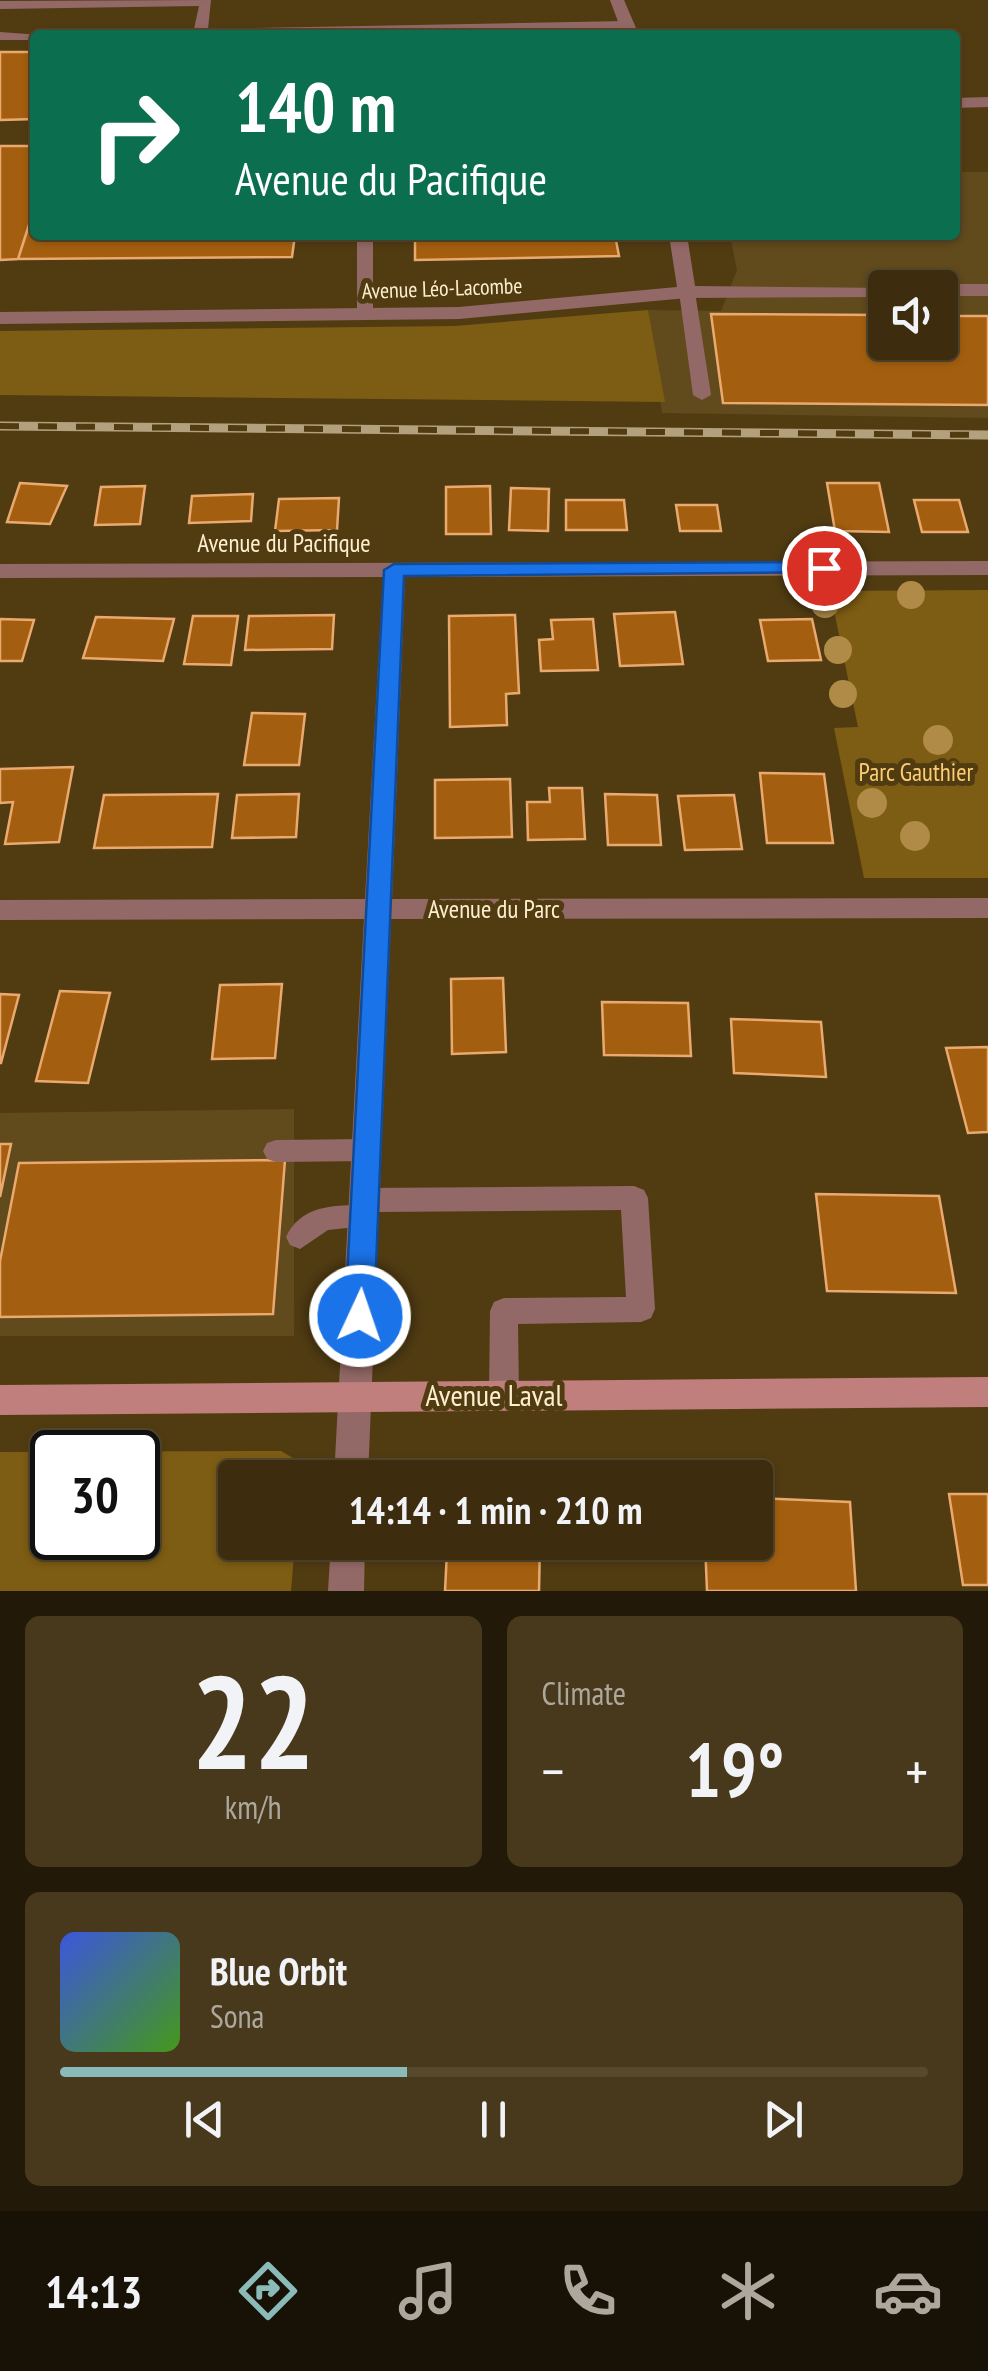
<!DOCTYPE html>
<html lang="en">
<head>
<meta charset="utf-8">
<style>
  :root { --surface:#3d2d0e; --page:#48391c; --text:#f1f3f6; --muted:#ada89e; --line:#56492e; --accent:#8bbbb9 }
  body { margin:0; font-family:"PT Sans Narrow",sans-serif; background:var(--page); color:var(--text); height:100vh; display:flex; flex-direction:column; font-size:38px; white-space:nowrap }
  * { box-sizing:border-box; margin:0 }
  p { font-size:32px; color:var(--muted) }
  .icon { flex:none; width:55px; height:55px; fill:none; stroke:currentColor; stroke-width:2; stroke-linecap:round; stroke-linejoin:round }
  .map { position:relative; height:1591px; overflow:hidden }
  .drawer { display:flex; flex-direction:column; gap:25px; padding:25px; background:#221908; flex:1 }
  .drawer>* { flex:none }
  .banner { position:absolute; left:30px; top:30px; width:930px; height:210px; border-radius:10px; box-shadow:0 2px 8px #0004,0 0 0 2px var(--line); background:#0b6e4f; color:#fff; overflow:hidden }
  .buttons { position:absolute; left:868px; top:270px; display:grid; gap:20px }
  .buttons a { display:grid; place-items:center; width:90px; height:90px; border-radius:10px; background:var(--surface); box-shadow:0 2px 8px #0004,0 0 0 2px var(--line); font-size:50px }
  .speed { position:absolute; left:30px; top:1430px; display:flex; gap:20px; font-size:50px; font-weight:700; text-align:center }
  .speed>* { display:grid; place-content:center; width:130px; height:130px; border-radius:50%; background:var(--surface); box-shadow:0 2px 8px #0004,0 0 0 2px var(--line); line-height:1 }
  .speed .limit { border:5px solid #111; border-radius:15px; background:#fff; color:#111 }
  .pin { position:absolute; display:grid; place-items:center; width:85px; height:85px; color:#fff; margin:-42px; border:5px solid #fff; border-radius:50%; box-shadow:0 2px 10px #0007 }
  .me { position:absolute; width:110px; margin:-55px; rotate:3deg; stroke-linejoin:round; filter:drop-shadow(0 0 8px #0008) }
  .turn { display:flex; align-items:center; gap:35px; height:210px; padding:0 40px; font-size:45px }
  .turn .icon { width:130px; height:130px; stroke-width:2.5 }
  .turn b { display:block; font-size:70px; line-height:85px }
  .big { font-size:75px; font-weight:700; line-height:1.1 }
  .drawer .card { flex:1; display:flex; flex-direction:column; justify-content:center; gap:15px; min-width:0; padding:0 35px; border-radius:15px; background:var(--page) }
  .drawer .dial { align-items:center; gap:0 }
  .dial b { font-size:130px; line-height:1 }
  .song { display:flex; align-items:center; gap:30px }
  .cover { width:120px; height:120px; border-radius:15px; background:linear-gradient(135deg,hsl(230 70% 55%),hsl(100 70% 35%)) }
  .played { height:10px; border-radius:5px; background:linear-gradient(90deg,var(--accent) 40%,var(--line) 40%) }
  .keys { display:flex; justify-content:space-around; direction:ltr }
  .heat { display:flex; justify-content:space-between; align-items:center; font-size:55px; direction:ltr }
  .drawer .tiles { flex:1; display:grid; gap:25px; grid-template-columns:1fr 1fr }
  .card:last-child { grid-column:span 2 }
  .trip { position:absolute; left:218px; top:1460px; width:555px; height:100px; border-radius:10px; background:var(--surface); box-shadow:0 2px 8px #0004,0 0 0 2px var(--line); font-weight:700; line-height:100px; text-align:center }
  .menu { display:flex; height:160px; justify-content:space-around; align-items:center; background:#181206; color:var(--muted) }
  .menu .icon { width:70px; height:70px }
  .menu .selected { color:var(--accent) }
  .menu b { font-size:45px; color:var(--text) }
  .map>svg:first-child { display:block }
  .built { fill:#614a1c; fill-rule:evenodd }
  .green { fill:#7d5c13; fill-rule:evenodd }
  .building { fill:#a35f0f; stroke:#eaa96e; stroke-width:2.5 }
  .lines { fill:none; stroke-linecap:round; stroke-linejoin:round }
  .lane { fill:#936967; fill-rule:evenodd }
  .street { fill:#936967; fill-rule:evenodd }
  .secondary { fill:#c07f7c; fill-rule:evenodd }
  .rail-casing { stroke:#b3a07d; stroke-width:9 }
  .rail { stroke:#513c12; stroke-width:6; stroke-dasharray:19; stroke-linecap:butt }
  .tree { fill:#af8b47 }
  .route { fill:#1a73e8; stroke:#114b97; stroke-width:2.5 }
  .labels { text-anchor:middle; stroke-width:10; stroke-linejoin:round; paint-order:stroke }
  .far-street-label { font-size:22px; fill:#feeed0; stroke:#513c12 }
  .street-label { font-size:25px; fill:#feeed0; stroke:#513c12 }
  .park-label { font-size:25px; fill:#fccc72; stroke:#513c12 }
  .near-street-label { font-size:30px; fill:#feeed0; stroke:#513c12 }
</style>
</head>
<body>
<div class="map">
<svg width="988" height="1591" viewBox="0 0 988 1591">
  <rect width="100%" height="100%" fill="#513c12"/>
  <path class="built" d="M955,172H988V418L662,413L648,310L721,311L737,270L730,235H955ZM885,288H940V342H885Z
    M294,1109V1336H0V1113Z"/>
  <path class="green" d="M648,310L665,402L0,395V331L455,326Z
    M988,590V878H864L834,728L858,727L830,591Z
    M281,1451L298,1461L299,1477L235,1478V1542L295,1543L291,1591H0V1452ZM52,1452H138V1538H52Z"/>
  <path class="building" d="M0,52H35V119L0,120Z
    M0,146H35V206L18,259L0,260Z
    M34,210L35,235H295L292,257L18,259Z
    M415,235H615L619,256L415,260Z
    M711,314L885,315V342H940V316H988V405L723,403Z
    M20,483L67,486L50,524L7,522Z
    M827,483H879L889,532L835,531Z
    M145,486L140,524L95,525L101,487Z
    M490,486L491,534H446V487Z
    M511,488L549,489L548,531L509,530Z
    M253,494L251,521L189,523L192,496Z
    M339,498L337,530L275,531L279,499Z
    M566,500H624L627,530H566Z
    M914,500H959L968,532H922Z
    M676,505H717L721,531H680Z
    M675,612L683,664L620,666L614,614Z
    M334,615L332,649L245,650L249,616Z
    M515,615L519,693L506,694L507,725L450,727L449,616Z
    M193,616H238L231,665L184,664Z
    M96,617L174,619L163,661L83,658Z
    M0,619L34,620L22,661H0Z
    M593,619L598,670L541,671L539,640L553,639L551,620Z
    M812,619L821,660L768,661L760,620Z
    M252,713L305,714L299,765H244Z
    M73,767L59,842L5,844L13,802L0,803V769Z
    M760,773L824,774L833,843H767Z
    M510,779L512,837L435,838V780Z
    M549,788H582L585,839L528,840L527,802H550Z
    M218,794L212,847L94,848L104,795Z
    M299,794L296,837L232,838L237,795Z
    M605,794L657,795L661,845H608Z
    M734,795L742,849L685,850L678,796Z
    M503,978L506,1052L452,1054L451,979Z
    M282,984L275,1058L212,1059L220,985Z
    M60,991L110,993L88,1083L36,1081Z
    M0,994L19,995L1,1063H0Z
    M602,1002L688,1003L691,1056L604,1055Z
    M731,1019L821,1022L826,1077L734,1073Z
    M988,1047V1132L968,1133L946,1048Z
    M0,1144H11L0,1197Z
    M285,1160L273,1314L0,1317V1261L19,1163Z
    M816,1194L939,1196L956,1293L827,1291Z
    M949,1494H988V1585H963Z
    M755,1498L850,1502L856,1591H707L705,1542H755Z
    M459,1542H540L539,1591H445L447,1551H458Z"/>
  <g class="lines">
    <path class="lane" d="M211,0L208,29L628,21L635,25L628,29L61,35L68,31L194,29L199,6L0,9V1Z
      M0,32L41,35H35V40H0Z
      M357,235H373V314L365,319L357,314Z
      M687,287L695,292L711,395L702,400L693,395L679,292Z
      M367,1139L376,1142L380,1150L376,1158L367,1161L276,1162L267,1159L263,1151L267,1143L276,1140Z
      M634,1186L644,1190L648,1198L655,1309L651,1318L641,1322L518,1324L519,1396L514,1406L504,1410L494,1406L489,1396L490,1311L494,1302L504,1298L626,1297L621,1210L375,1212L378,1217L374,1225L328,1230L300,1249L290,1245L286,1237C300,1208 326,1206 354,1205L351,1200L355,1192L365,1188Z"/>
    <path class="street" d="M610,0H624L639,35H623Z
      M988,97V107L955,108V98Z
      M669,235H687L695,286L892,288H885V297L687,298L459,319L0,324V312L459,307L677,287Z
      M940,284H988V296H940V288H932Z
      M988,561V575L405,577L392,899L988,898V918L391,919L368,1478H334L364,919L0,920V900L365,899L383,577L0,578V564Z
      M331,1542H365L364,1591H328Z"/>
    <path class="secondary" d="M988,1377V1407L0,1415V1385Z"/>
    <defs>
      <path id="rail" d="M0,426L988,435"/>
    </defs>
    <use href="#rail" class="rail-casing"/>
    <use href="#rail" class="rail"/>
  </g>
  <g class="tree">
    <circle cx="911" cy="595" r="14"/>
    <circle cx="825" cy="604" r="14"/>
    <circle cx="838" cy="650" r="14"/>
    <circle cx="843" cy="694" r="14"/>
    <circle cx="938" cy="740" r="15"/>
    <circle cx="872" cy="803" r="15"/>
    <circle cx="915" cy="836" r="15"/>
  </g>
  <path class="route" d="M824,562L831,564V572L404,576L374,1316L370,1325L360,1329L349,1325L345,1316L384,570L394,564Z"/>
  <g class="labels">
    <g class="far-street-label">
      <text transform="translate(442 288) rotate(-2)" y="8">Avenue Léo-Lacombe</text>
    </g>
    <g class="street-label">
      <text x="284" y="552">Avenue du Pacifique</text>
      <text x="494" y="918">Avenue du Parc</text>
    </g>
    <g class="park-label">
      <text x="916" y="781">Parc Gauthier</text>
    </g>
    <g class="near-street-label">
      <text x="494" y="1406">Avenue Laval</text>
    </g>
  </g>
</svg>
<div class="buttons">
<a><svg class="icon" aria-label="sound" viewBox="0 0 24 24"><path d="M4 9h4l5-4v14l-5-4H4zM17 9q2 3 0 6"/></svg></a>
</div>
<div class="speed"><div class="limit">30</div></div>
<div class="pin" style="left:824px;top:568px;background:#d93025"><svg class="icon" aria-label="arrive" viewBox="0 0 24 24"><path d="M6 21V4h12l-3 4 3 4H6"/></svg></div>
<svg class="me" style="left:360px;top:1316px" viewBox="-20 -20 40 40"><circle r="17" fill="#1a73e8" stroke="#fff" stroke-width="3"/><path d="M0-11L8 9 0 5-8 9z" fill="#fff"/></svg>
<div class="trip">14:14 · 1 min · 210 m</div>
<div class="banner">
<div class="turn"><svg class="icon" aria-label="right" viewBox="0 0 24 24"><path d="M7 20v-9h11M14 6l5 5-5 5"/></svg><div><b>140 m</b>Avenue du Pacifique</div></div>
</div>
</div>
<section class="drawer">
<div class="tiles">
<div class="card dial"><b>22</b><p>km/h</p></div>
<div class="card"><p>Climate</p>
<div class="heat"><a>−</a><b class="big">19°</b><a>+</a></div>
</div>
<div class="card">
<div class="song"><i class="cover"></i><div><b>Blue Orbit</b><p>Sona</p></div></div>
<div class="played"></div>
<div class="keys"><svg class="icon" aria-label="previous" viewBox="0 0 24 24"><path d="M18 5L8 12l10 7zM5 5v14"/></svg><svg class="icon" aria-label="pause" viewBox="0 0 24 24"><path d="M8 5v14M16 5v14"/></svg><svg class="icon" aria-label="next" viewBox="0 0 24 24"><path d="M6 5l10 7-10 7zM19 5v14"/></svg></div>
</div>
</div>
</section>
<nav class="menu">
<b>14:13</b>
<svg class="icon selected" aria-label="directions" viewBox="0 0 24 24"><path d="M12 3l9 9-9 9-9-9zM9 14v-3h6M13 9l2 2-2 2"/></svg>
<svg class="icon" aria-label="music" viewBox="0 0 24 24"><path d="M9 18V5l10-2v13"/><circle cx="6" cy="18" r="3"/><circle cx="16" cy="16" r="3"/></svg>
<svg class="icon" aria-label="phone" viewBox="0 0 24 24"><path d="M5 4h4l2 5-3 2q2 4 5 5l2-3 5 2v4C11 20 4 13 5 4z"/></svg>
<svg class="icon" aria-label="climate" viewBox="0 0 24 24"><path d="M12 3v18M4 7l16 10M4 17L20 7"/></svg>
<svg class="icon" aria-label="car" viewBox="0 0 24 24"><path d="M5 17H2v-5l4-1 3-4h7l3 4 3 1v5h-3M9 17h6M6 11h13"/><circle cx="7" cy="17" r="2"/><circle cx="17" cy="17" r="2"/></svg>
</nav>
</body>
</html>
